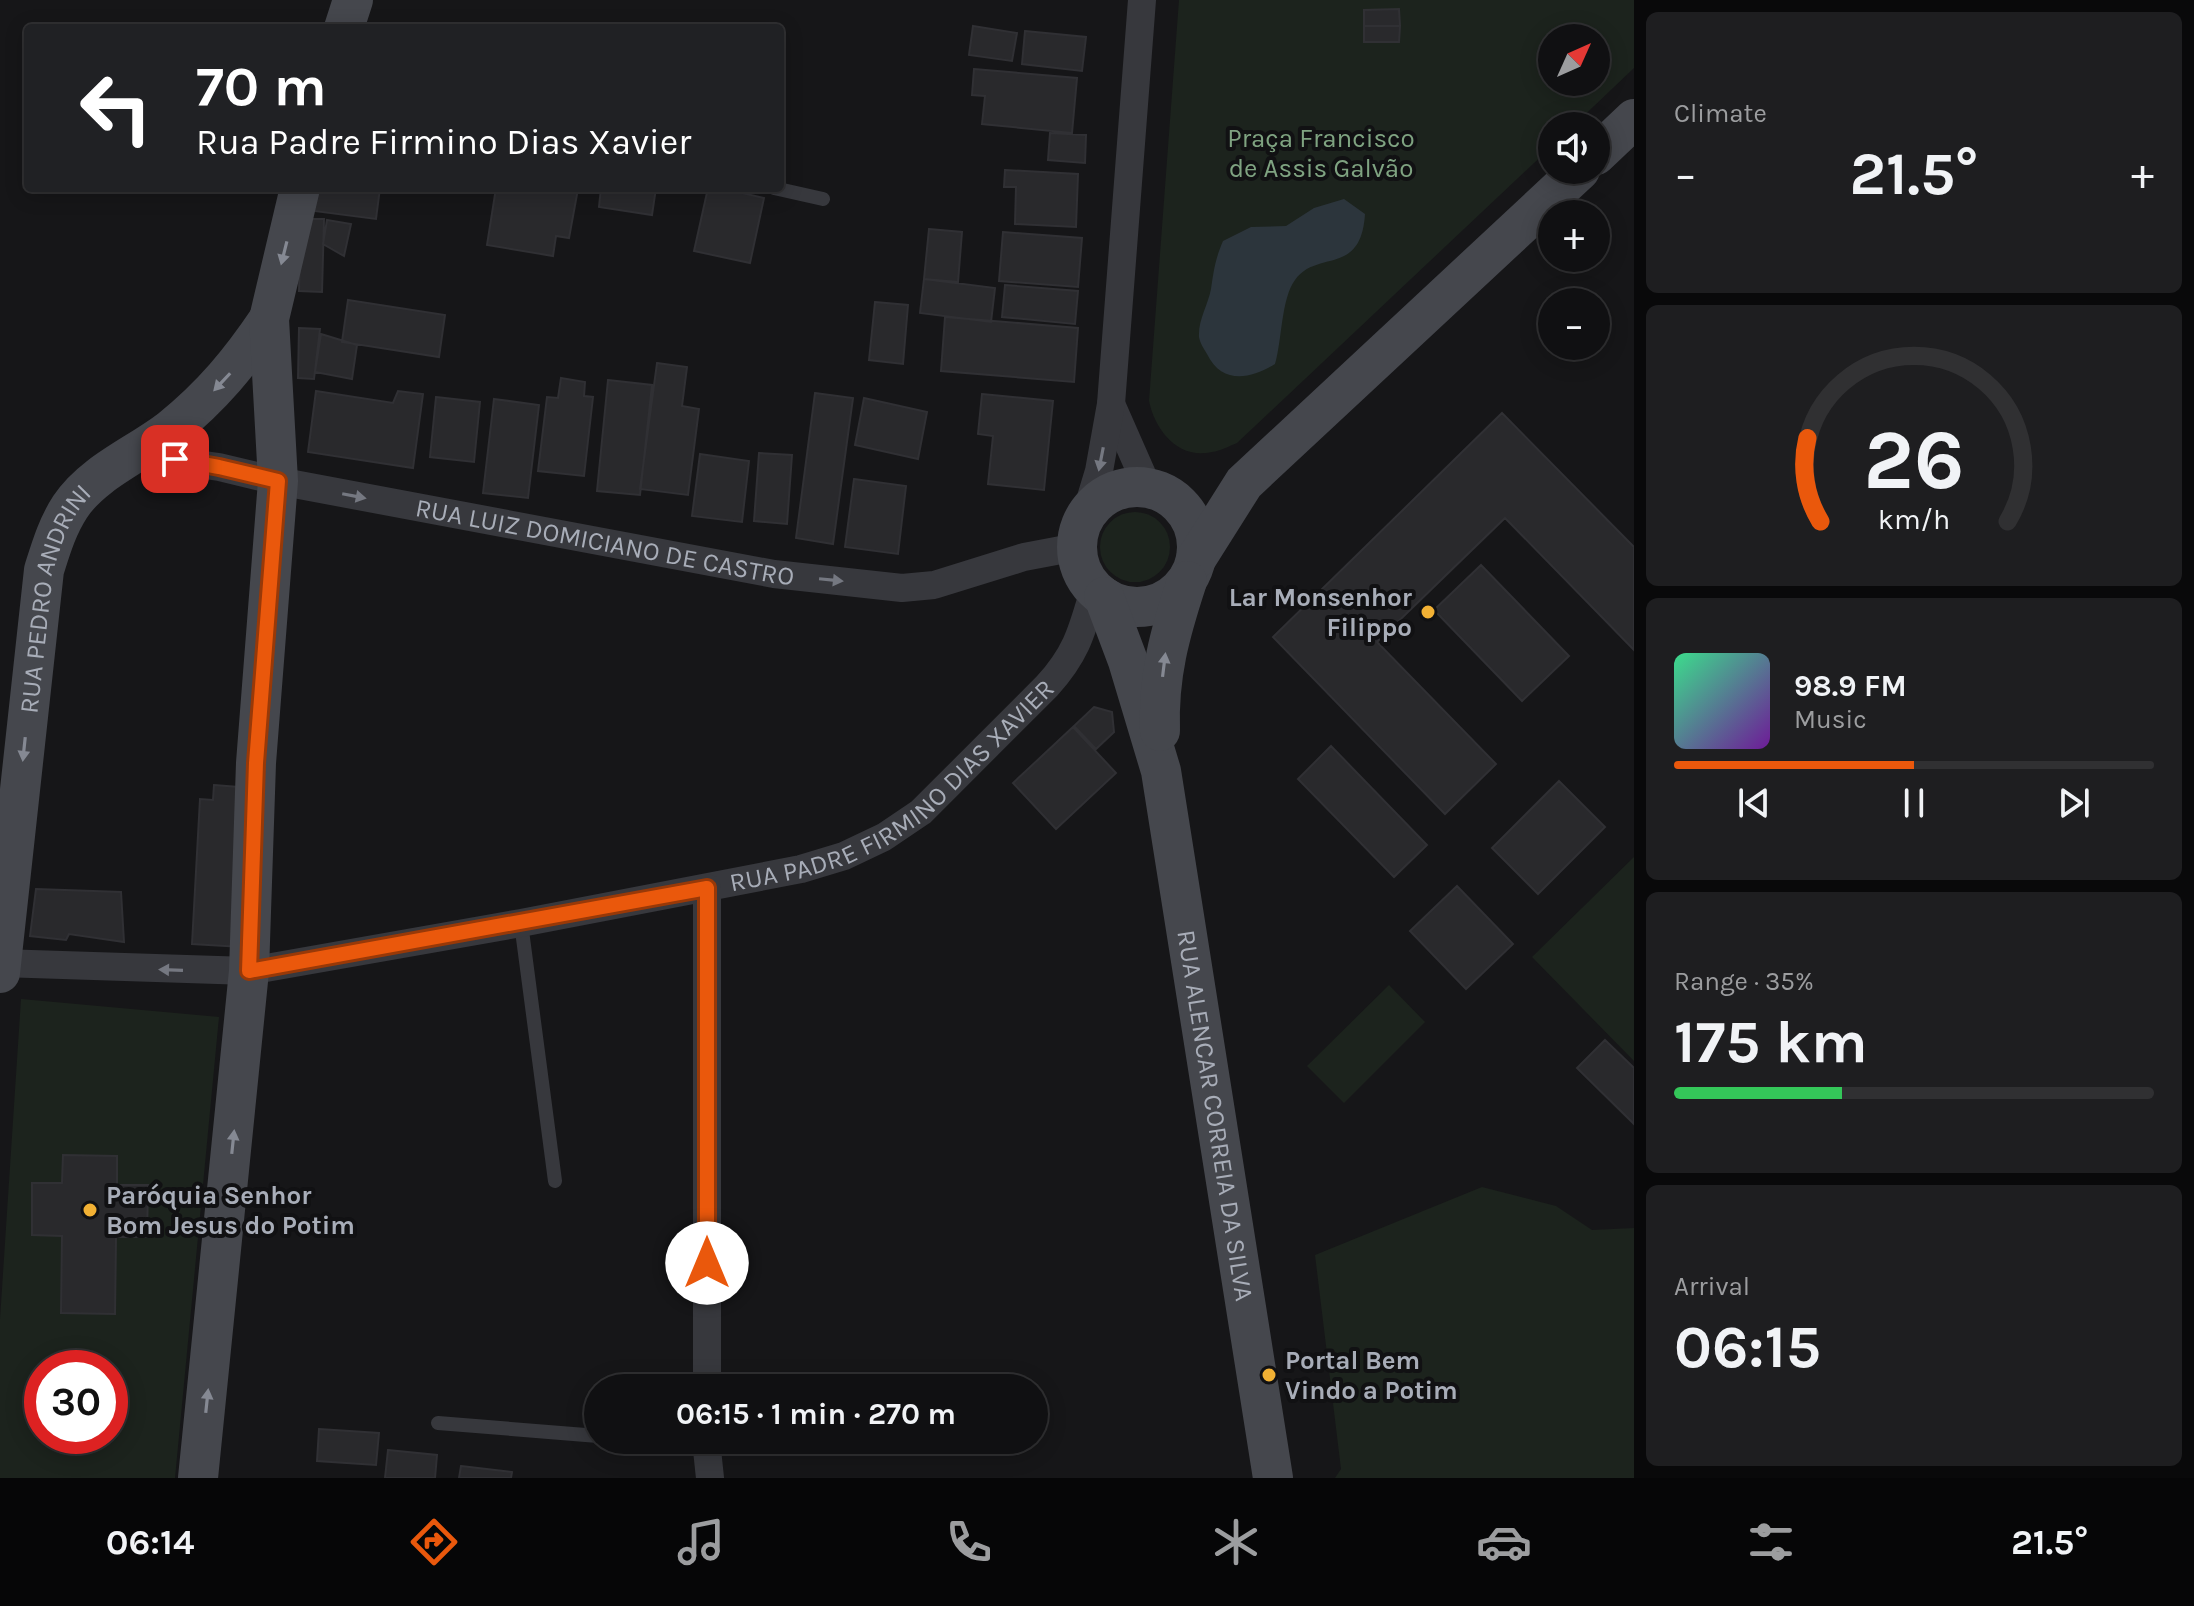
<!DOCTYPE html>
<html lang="en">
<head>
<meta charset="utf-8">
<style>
  :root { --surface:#101012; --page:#1e1e20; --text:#f1f3f6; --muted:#9c9d9f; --line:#303032; --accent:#ea580c }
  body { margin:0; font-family:Karla,sans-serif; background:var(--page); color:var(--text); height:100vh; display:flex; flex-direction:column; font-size:30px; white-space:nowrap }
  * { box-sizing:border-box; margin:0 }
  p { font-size:26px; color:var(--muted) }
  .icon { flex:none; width:44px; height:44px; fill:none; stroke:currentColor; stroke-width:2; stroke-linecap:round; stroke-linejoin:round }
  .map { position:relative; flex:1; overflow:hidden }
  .details { display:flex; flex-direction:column; gap:12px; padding:12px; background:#09090a; width:560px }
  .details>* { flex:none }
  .hud { position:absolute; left:24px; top:24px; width:760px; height:168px; border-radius:8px; box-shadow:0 4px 20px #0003,0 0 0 2px var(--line); background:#202124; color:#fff; overflow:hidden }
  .needle { width:52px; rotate:45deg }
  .buttons { position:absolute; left:1538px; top:24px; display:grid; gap:16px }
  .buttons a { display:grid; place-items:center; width:72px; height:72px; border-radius:50%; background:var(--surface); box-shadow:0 4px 20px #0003,0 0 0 2px var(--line); font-size:40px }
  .speed { position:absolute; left:24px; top:1350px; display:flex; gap:16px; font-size:40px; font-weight:700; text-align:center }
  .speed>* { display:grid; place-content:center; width:104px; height:104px; border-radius:50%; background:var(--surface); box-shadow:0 4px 20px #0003,0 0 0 2px var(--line); line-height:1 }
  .speed .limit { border:12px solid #d22; background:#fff; color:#111 }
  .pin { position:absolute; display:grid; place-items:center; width:68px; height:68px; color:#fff; margin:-34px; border-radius:16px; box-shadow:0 4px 12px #0006 }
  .me { position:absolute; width:88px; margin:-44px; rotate:0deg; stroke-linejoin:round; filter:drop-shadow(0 0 6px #0008) }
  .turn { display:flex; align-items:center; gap:28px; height:168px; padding:0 40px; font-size:36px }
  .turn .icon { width:104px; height:104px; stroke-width:2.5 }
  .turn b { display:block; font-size:56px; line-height:68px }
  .big { font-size:60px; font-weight:700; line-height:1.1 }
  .details .card { flex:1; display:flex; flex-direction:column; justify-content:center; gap:12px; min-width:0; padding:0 28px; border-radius:12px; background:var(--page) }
  .details .dial { align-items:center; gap:0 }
  .dial svg { height:208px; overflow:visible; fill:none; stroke:var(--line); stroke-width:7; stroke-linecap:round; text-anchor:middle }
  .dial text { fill:var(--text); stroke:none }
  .song { display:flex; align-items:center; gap:24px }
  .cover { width:96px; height:96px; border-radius:12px; background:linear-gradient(135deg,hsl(150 70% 55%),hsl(280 70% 35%)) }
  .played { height:8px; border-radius:4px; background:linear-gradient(90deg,var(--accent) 50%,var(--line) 50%) }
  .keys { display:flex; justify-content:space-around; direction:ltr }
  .heat { display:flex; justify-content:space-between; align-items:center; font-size:44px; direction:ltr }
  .charge { height:12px; border-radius:6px; background:linear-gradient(90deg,#34c759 35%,var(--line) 0) }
  .trip { position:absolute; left:584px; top:1374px; width:464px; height:80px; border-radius:40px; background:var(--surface); box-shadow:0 4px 20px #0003,0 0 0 2px var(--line); font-weight:700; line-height:80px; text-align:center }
  .tab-bar { display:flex; height:128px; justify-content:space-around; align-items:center; background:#060607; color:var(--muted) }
  .tab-bar .icon { width:56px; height:56px }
  .tab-bar .active { color:var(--accent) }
  .tab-bar b { font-size:36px; color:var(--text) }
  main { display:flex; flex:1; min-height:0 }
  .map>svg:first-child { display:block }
  .green { fill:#1c231d; fill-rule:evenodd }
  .water { fill:#2c353c }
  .building { fill:#29292c; stroke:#303034; stroke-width:2 }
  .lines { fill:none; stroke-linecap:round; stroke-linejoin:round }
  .lane { stroke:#37383d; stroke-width:14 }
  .street { stroke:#37383d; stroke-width:28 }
  .secondary { stroke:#45474d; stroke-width:40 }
  .oneway { fill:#858993 }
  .oneway2 { fill:#757881 }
  .route-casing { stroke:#983908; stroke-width:20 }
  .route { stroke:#ea580c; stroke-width:14 }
  .poi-dot { fill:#f2b134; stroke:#111113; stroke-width:3 }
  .labels { text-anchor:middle; stroke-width:8; stroke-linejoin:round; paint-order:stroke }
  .park-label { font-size:26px; fill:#7fa381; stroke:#111113 }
  .street-label { font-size:26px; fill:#a8adb8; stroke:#111113 }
  .poi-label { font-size:26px; font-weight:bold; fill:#a8adb8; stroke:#111113; text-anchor:start }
</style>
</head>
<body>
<main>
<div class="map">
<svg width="1634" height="1478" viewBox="0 0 1634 1478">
  <rect width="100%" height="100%" fill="#161618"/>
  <path class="green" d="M1179,0H1634V68L1573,126H1552V146L1237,443C1229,446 1221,451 1212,452C1178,460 1155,430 1149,401ZM1552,38H1596V82H1552Z
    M1100 547a35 35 0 1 1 70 0a35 35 0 1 1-70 0Z
    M1634,857V1061L1532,957Z
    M1389,985L1425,1022L1344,1103L1307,1066Z
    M21,999L219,1017L175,1478H0V1319ZM42,1368H110V1436H42Z
    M1482,1187L1556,1206L1592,1230L1634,1228V1478H1335L1341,1469L1315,1255Z"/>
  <path class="water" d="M1344,199L1365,214C1361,277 1317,249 1295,280C1281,299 1282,341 1275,364C1251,379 1222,385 1207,354C1204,349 1200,343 1199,337C1198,320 1208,305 1211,289C1214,269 1215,260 1223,241L1251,227L1286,226L1314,208Z"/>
  <path class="building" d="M1399,9L1400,26H1364V10Z
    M973,26L1017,33L1012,61L969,55Z
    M1364,26H1400L1399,42H1364Z
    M1025,31L1086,37L1082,71L1022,64Z
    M974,69L1077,78L1072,133L982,124L985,96L972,95Z
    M1050,133L1086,135L1085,163L1048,160Z
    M1005,170L1078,174L1076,227L1015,224L1016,187H1004Z
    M317,188H380L376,219L314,211Z
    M496,188L578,189L569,238L556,236L553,256L487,245Z
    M601,188H656L652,215L599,207Z
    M708,188H721L764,198L750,263L694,251Z
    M301,219H324L322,292L299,291Z
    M327,220L351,224L344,256L323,244Z
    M929,229L962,232L958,282L924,279Z
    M1003,232L1082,238L1078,287L999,281Z
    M924,279L995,288L991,322L920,313Z
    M1005,285L1078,291L1075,324L1002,317Z
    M348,300L445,315L439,357L342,342Z
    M875,302L908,305L903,364L869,360Z
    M945,317L1078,328L1074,382L941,371Z
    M299,328L320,329L314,379L298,378Z
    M321,334L357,345L352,379L315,372Z
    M657,363L687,367L682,406L699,409L688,495L640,489Z
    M561,378L585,382L584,396L593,397L584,476L538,471L547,397L558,398Z
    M608,380L652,385L640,495L597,491Z
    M316,391L393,403L398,391L423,394L413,468L308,452Z
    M815,393L853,398L833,544L796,538Z
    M982,394L1053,401L1044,490L988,484L993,436L978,434Z
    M436,397L480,402L474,462L430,457Z
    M864,398L927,412L918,459L855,445Z
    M494,399L539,405L528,498L483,493Z
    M1502,413L1634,547V650L1505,518L1377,642L1496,764L1445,814L1273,637Z
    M759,453L792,455L787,524L754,521Z
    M700,454L749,461L742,522L692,516Z
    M854,479L906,486L898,554L845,547Z
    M1481,565L1569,656L1522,701L1434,610Z
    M1094,707L1112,712L1114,732L1096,749L1074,726Z
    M1073,727L1116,773L1056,829L1013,783Z
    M1331,746L1427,845L1394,877L1298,779Z
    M1559,781L1605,827L1538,894L1492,848Z
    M214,785L251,788L242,947L192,944L200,799L213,800Z
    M1457,886L1513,944L1466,989L1410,931Z
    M36,889L121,892L124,942L69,934L66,940L30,936Z
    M1605,1040L1634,1068V1124L1577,1068Z
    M63,1155L117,1156V1185H148L147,1237H116L115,1314L61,1313L62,1236L32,1235V1183H62Z
    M319,1429L379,1433L376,1465L317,1461Z
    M388,1450L437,1455L435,1478H385Z
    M461,1466L512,1472L511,1478H459Z"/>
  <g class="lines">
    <path class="lane" d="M774,188L823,199
      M521,923L555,1181
      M438,1423L598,1436
      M656,1440L706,1444"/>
    <g class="street">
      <path d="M1111,404L1148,488"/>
      <path id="s1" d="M133,455L219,467L278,481L774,574L902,588L934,585L1024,557L1077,547"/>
      <path d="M1086,514L1099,471L1111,404L1142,0"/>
      <path id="s2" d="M0,963L249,971L521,923L801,869L844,856L884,837L921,812L1047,686C1077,653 1082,631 1094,590"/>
      <path d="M707,1388V888"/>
      <path d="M706,1440L710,1478"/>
    </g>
    <g class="secondary">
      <path d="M344,28L353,0"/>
      <path d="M1596,155L1634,119"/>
      <circle cx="1137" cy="547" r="60"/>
      <path d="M1196,559L1244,483L1580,170"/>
      <path id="s3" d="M1104,597L1128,661L1161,771L1273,1478"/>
      <path d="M1160,731C1158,675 1170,633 1187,581"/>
      <path id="s4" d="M0,973L44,570C51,548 57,527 70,507C93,472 139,454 171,429C212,396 240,362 269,319"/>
      <path d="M198,1478L249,971L256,763L278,481L269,319L300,188"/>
    </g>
  </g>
  <defs><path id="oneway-solid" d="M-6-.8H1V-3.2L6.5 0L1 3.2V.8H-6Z" transform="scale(2)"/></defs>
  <g class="oneway">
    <use href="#oneway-solid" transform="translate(284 253) rotate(104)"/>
    <use href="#oneway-solid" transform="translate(222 382) rotate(133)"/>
    <use href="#oneway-solid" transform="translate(1164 665) rotate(-83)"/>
    <use href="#oneway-solid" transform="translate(24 749) rotate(96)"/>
    <use href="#oneway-solid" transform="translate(233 1142) rotate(-84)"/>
    <use href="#oneway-solid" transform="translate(207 1401) rotate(-84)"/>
  </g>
  <g class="oneway2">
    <use href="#oneway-solid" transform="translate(1101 459) rotate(101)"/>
    <use href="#oneway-solid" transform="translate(354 496) rotate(11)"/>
    <use href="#oneway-solid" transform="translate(831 580) rotate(6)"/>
    <use href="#oneway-solid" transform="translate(171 970) rotate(-178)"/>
  </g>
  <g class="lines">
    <defs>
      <path id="route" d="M175,459L219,467L278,481L256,763L249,971L707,888V1263"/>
    </defs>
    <use href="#route" class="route-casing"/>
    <use href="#route" class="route"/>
  </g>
  <g class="poi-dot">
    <circle cx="1428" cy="612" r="8"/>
    <circle cx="90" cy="1210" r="8"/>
    <circle cx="1269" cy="1375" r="8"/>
  </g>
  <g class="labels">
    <g class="park-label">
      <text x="1321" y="147">Praça Francisco<tspan x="1321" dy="30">de Assis Galvão</tspan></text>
    </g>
    <g class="street-label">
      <text dy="9" stroke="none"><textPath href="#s1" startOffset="480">RUA LUIZ DOMICIANO DE CASTRO</textPath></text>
      <text dy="9" stroke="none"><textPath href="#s4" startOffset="380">RUA PEDRO ANDRINI</textPath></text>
      <text dy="9" stroke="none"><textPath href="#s2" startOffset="932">RUA PADRE FIRMINO DIAS XAVIER</textPath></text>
      <text dy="9" stroke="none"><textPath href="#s3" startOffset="532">RUA ALENCAR CORREIA DA SILVA</textPath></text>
    </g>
    <g class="poi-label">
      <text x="1412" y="606" text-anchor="end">Lar Monsenhor<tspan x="1412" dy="30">Filippo</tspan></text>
      <text x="106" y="1204">Paróquia Senhor<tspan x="106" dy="30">Bom Jesus do Potim</tspan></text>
      <text x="1285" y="1369">Portal Bem<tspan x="1285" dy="30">Vindo a Potim</tspan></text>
    </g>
  </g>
</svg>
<div class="buttons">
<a><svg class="needle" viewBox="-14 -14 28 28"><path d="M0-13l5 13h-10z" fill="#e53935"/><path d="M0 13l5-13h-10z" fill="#9c9d9f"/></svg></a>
<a><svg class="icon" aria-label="sound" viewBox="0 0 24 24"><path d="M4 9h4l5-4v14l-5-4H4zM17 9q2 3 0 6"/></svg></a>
<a>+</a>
<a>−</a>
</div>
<div class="speed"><div class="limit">30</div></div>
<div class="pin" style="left:175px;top:459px;background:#d93025"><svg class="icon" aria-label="arrive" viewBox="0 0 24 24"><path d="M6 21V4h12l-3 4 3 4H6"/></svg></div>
<svg class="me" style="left:707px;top:1263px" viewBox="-20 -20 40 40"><circle r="19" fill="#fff"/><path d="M0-13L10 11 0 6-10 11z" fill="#ea580c"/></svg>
<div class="trip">06:15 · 1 min · 270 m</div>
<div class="hud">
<div class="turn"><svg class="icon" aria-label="left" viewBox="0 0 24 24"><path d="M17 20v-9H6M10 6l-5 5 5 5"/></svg><div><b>70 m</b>Rua Padre Firmino Dias Xavier</div></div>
</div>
</div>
<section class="details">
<div class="card"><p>Climate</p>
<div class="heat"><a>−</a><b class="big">21.5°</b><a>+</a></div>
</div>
<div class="card dial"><svg viewBox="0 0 100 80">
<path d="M14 69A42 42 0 1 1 86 69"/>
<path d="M14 69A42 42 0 0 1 9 37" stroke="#ea580c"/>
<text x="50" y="56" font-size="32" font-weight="700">26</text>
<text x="50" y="72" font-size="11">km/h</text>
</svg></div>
<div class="card">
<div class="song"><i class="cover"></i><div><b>98.9 FM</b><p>Music</p></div></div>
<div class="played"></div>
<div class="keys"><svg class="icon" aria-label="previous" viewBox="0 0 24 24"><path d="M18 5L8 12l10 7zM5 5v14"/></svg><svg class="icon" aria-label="pause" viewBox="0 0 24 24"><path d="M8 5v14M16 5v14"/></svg><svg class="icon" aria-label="next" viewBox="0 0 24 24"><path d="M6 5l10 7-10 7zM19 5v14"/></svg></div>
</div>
<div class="card"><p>Range · 35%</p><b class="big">175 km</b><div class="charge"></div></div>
<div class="card"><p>Arrival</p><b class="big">06:15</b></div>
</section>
</main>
<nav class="tab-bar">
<b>06:14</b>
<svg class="icon active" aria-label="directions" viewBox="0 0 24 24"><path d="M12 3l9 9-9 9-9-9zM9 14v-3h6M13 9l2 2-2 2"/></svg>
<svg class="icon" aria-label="music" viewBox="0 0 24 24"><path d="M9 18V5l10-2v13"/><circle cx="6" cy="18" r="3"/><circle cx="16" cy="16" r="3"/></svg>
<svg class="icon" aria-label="phone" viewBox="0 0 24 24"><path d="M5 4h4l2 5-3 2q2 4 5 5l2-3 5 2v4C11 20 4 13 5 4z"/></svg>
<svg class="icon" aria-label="climate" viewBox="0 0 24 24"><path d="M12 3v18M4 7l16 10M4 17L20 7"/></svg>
<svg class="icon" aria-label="car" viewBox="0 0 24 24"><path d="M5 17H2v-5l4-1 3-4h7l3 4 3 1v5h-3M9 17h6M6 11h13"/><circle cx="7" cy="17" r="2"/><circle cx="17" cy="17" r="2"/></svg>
<svg class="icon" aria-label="filters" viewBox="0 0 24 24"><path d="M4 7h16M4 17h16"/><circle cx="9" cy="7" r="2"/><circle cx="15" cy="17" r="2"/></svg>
<b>21.5°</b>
</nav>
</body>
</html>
